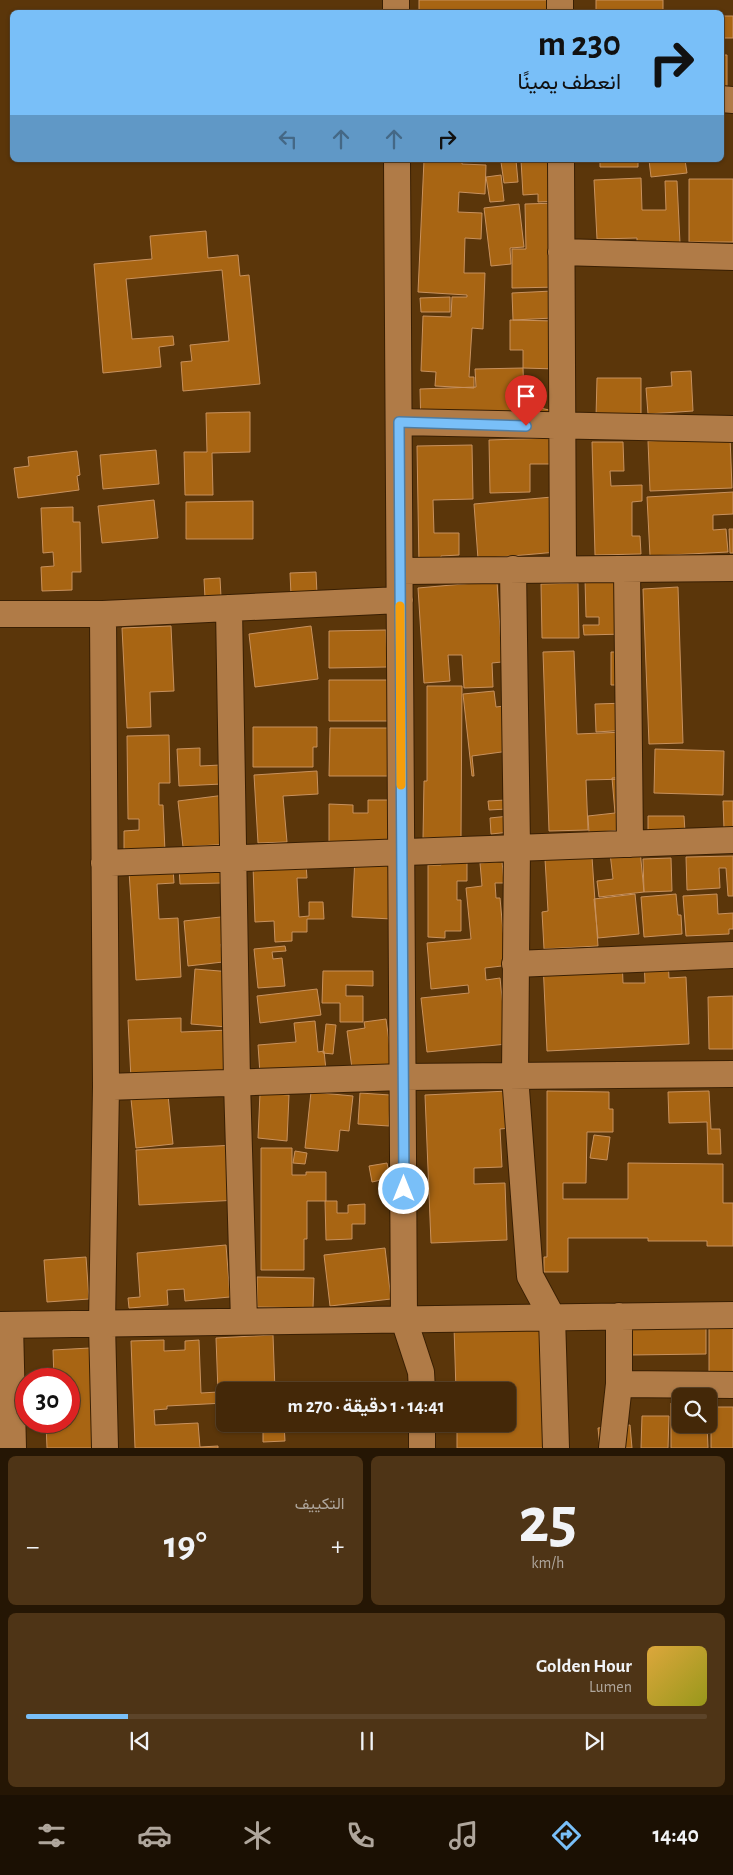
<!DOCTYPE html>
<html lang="ar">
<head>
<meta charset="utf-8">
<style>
  :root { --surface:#442808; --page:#4e3416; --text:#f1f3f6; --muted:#afa69c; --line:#5c4429; --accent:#79bff8 }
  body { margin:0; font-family:"Alegreya Sans",Vazirmatn,sans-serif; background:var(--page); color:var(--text); direction:rtl; height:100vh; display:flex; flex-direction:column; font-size:19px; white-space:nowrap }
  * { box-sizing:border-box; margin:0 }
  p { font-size:16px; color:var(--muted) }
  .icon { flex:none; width:28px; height:28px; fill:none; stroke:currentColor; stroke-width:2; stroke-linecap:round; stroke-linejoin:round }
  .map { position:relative; height:1448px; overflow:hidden; direction:ltr }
  .sheet { display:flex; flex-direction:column; gap:8px; padding:8px; background:#251604; flex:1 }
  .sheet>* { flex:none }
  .banner { position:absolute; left:10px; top:10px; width:714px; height:152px; border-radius:8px; box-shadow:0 1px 4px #0004,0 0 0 1px var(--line); direction:rtl; background:#79bff8; color:#111; overflow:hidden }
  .controls { position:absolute; left:672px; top:1388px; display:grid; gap:10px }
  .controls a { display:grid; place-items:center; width:45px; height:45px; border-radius:8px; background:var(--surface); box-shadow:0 1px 4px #0004,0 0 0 1px var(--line); font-size:25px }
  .speed { position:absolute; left:15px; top:1368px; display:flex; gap:10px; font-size:25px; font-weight:700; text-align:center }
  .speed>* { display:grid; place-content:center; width:65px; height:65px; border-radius:50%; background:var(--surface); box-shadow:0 1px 4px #0004,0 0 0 1px var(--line); line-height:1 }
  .speed .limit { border:8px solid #d22; background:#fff; color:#111 }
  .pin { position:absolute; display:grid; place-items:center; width:42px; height:42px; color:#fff; margin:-51px -21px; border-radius:50% 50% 50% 0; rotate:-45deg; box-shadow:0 0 5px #0007 }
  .pin .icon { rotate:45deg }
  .me { position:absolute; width:55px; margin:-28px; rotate:0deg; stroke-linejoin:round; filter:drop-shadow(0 0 4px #0008) }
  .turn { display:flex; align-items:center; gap:18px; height:105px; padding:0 20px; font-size:22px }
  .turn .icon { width:65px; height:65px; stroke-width:2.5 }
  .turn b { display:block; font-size:35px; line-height:42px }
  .lanes { display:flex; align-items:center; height:48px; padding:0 20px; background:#0003; justify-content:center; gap:25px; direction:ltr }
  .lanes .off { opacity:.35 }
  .big { font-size:38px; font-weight:700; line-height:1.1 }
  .sheet .tile { flex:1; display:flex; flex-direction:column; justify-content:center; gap:8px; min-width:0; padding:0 18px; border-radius:8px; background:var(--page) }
  .sheet .dial { align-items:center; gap:0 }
  .dial b { font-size:65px; line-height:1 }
  .song { display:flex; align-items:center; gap:15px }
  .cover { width:60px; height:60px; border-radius:8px; background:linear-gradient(135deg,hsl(40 70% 55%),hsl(60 70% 35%)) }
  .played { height:5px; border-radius:2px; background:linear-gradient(90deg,var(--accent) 15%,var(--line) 15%) }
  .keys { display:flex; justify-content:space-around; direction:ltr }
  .heat { display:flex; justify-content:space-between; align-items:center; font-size:28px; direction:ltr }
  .sheet .tiles { flex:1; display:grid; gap:8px; grid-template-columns:1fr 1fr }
  .tile:last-child { grid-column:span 2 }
  .trip { position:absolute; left:216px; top:1382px; width:300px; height:50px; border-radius:8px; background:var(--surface); box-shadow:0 1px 4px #0004,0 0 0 1px var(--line); font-weight:700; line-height:50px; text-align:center; direction:rtl }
  .tabs { display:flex; height:80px; justify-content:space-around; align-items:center; background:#1b1003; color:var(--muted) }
  .tabs .icon { width:35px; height:35px }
  .tabs .selected { color:var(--accent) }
  .tabs b { font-size:22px; color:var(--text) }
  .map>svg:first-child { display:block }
  .building { fill:#a86513; stroke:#c8915d }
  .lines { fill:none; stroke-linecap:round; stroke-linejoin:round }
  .minor-casing { stroke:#391f03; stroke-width:28 }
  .minor { stroke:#b07b47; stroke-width:26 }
  .route-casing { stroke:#4f7ca1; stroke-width:12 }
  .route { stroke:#79bff8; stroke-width:9 }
  .slow { stroke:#f59e0b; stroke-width:9 }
</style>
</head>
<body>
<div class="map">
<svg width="733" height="1448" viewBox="0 0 733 1448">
  <rect width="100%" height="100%" fill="#5b360a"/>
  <path class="building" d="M419,0H547V12H419Z
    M596,0H663V12H596Z
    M721,16H733V38H721Z
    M721,55H727V90H721Z
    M424,160H462V164L486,165L485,194L459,192L458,212L482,213L481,239L465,238L464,273H485L483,329L472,328L469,377H474V388L435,386L436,372L421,371L423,316L451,317L452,297H467V295L418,292Z
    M516,160L518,182L504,183L501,162Z
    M521,160H558L560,201L538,202V194L523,195Z
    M600,160H638V167H600Z
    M649,160H685L687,173L651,177Z
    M501,175L504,201L490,202L486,177Z
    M641,178L642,210H666L665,181H677L680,243L637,244V238L597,239L594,180Z
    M689,179H733V242H689Z
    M558,203L559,287L512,288V249H526L525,204Z
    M519,204L524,247L510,248L511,264L491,266L484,208Z
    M206,231L208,258L238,255L240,276L249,275L260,384L183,391L181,362L192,361L190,345L229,341L222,270L126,279L132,339L173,336L174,345L159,347L161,367L103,373L94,264L152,259L150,236Z
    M552,291L553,318L513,320L512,293Z
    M450,297V312H421L420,298Z
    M510,320L557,321L556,369L523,368V350H510Z
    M523,368L525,424L421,428L420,389L476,387L475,369Z
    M691,371L693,411L648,414L646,388L672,386L671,372Z
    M597,378H641V417H596Z
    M532,406L549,410L548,418L530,414Z
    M250,412V452L212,453L213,495H185L184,452H207L206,413Z
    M730,437L732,488L650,491L648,441Z
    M552,438V464H530V492L490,493L489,440Z
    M592,442H623L624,471H610L611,486L642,485V501L632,502V536H640L641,554L595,555Z
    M472,445L473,499L433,500L434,533H459V555L441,556V565L419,566L417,446Z
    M156,450L159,484L103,489L100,455Z
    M77,451L80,475L77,476L79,490L18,498L14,468L29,466L28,457Z
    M733,492V514L713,515V530L726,529L728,552L650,556L647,497Z
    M552,497L557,552L478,559L474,504Z
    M154,500L158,538L102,543L98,506Z
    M253,501V539H186V502Z
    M73,507V522H80L81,572H72V590L42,591L41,567L54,566L53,552L43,553L41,508Z
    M729,529H733V553H730Z
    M316,572L317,594L291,595L290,573Z
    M220,578L221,597L205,598L204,579Z
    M625,578L626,634L584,635L583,625H599V617H586L585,579Z
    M497,581L502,662L492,663L493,687L464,688L462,655H448L450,681L424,683L418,588Z
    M578,583L579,638H542L541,584Z
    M678,587L683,743L649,744L643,589Z
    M171,626L174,691L150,692L151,727L127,728L122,628Z
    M311,626L318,679L255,687L249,634Z
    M386,630L387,667L329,668V631Z
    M574,651L577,734L625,732L627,779L586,780L588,830L549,831L543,652Z
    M611,652H628V685H611Z
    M329,680H389V721H329Z
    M427,686H462L461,838H423L424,781H427Z
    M494,691L496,707L504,706L509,751L472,756L474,776H472L463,694Z
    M628,703V730L596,732L595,704Z
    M253,727H317V747H313V767H253Z
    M330,728H393V776H329Z
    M169,735L170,783H159V805H163L165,852L124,853V831L139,830V819H128L127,736Z
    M200,748V766L221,765L222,784L179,786L177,749Z
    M655,749L724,751L723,795L654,793Z
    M317,771L318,794L283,796L287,842L258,843L254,775Z
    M626,777L631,829L589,833L588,816L615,813L612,778Z
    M225,795L230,844L183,847L178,801Z
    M368,800H393L392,847L329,846V804L353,805V813H368Z
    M506,800L507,809L489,810L488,801Z
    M723,801H733V829H724Z
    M509,816L510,832L491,834L490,818Z
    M648,816H684L685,832L648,833Z
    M640,850L644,892L599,897L597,881L613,879L610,853Z
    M441,855H467V881H457V900H461V931H445V938L428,937V865H441Z
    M733,856V896H728L726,868H719L720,888L687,890L686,857Z
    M355,857L395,859L392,919L352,917Z
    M592,857L598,946L544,949L542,912L548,911L545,859Z
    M671,858L672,891L644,892L643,859Z
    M502,861L504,883H495L496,898H500L503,931L510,965L485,968L486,980L500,978L507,1044L427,1052L421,998L469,993L468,985L431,989L427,943L471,939L466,888L482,886L480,863Z
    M306,864L307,878H297L299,917L309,916V902H323L324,919H307V932H292V941L275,942L274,921L255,922L253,866Z
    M222,866V883L180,884L179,867Z
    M173,868L174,883L157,884L159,919L178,918L181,977L136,980L129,871Z
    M635,894L639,934L598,938L594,899Z
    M676,894L678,915H681L682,934L644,937L641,897Z
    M717,894L718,914L733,913V929H729V934L686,936L683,896Z
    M230,916L233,943L221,944L223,962L188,966L184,921Z
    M285,946L286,951L272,952L273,959L282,958L285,986L258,988L254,949Z
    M622,958L623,983H645L644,959L668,958L669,978L686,977L689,1044L547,1051L543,962Z
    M195,969L232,972L227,1027L191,1024Z
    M323,971H373V986L346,985V996H363V1022H340V1003H322Z
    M317,989L321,1015L260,1023L257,996Z
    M733,996V1049H709L708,997Z
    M181,1018V1032L230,1030L232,1075L131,1079L128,1020Z
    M386,1019L393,1071L353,1076L347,1031L365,1028L364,1022Z
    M315,1021L318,1052L324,1051L326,1070L260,1074L258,1045L296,1042L294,1023Z
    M326,1024L336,1025L333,1054L323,1053Z
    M508,1091L510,1128L500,1129L502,1167L474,1168V1184L505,1183L507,1240L431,1243L425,1095Z
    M547,1091L609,1092V1109H613V1132H587L586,1183H563V1199H628V1163L723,1164V1203H733V1246H707V1241H648V1238H568V1272H544V1257H547Z
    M709,1091L711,1129H720L721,1154H708L707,1122L669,1123L668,1092Z
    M311,1092L353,1096L349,1131L340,1130L338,1151L305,1148Z
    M260,1093L289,1095L287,1141L258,1138Z
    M360,1093L390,1095L389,1126L358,1124Z
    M168,1095L173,1144L136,1148L131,1099Z
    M594,1135L610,1137L607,1160L590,1158Z
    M236,1145L239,1200L139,1205L136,1150Z
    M261,1148H292V1175H306V1172H326V1201H307V1239H304V1270H261Z
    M295,1151L307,1153L305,1164L293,1163Z
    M387,1163L390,1178L372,1182L369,1166Z
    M325,1201H337V1213H348V1205L365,1204V1224H352V1239L326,1240Z
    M226,1245L230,1297L185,1301L184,1289L167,1290L168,1305L129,1308L128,1298L140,1297L137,1253Z
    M385,1248L391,1299L330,1306L324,1255Z
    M86,1257L89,1299L47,1302L44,1260Z
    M257,1277L314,1278L313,1308L257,1307Z
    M545,1322L559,1448H457V1424H508V1391H456L454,1327Z
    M706,1322V1354L630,1355L629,1323Z
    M709,1324H733V1380H709Z
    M273,1335L275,1391H225V1403L167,1406V1409L154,1410L155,1425L198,1423L200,1447L218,1446V1448H135L131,1341L164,1340V1351L185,1350V1341L199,1340L201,1393L218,1392L216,1338Z
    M90,1348L100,1448H47L46,1423L69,1421V1379H54L53,1350Z
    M671,1403H681V1424H707L708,1448H671Z
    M711,1407H733V1448H711Z
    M642,1416H669L668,1448H641Z
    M263,1424H284L285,1441L263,1442Z
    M630,1425L632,1448H600L598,1428Z"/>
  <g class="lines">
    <defs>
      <path id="minor" d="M396,0V12
        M560,0V12
        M721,99L733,100
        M397,160L404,1320L421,1372L422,1391
        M561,160L563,569
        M561,252L733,257
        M399,422L733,429
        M513,569L517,847L515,1076L530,1276L552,1317L556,1448
        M627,569L630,844
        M400,571L733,568
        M229,608L237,1082L244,1321
        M0,614H103L400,600
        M103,614L106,1087L102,1324L105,1448
        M104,863L733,840
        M515,964L733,955
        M106,1087L403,1077L733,1074
        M0,1325L733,1315
        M10,1325L13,1448
        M619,1384L733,1385
        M422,1424V1448
        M612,1448L619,1384V1316"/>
    </defs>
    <use href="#minor" class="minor-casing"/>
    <use href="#minor" class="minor"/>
  </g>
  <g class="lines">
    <defs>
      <path id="route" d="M404,1189L399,422L526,426"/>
    </defs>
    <use href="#route" class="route-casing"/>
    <use href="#route" class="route"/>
    <path class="slow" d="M400,606L401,785"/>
  </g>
</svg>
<div class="controls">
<a><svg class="icon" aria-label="search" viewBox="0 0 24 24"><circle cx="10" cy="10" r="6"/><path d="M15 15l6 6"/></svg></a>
</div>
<div class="speed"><div class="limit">30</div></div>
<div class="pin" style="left:526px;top:426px;background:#d93025"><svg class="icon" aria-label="arrive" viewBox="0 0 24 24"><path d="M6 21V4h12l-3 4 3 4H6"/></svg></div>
<svg class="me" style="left:404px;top:1189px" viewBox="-20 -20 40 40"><circle r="17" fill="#79bff8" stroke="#fff" stroke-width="3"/><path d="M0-11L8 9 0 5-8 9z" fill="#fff"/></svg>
<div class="trip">14:41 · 1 دقيقة · 270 m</div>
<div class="banner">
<div class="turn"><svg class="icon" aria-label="right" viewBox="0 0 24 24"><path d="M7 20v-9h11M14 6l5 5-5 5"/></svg><div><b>230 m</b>انعطف يمينًا</div></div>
<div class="lanes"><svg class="icon off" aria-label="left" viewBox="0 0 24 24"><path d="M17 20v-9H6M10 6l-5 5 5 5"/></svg><svg class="icon off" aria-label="ahead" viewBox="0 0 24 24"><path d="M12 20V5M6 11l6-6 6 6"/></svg><svg class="icon off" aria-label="ahead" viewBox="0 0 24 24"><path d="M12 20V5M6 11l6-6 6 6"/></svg><svg class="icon" aria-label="right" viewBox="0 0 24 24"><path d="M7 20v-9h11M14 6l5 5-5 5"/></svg></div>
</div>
</div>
<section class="sheet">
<div class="tiles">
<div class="tile dial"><b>25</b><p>km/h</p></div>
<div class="tile"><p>التكييف</p>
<div class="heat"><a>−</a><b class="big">19°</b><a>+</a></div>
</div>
<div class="tile">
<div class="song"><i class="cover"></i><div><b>Golden Hour</b><p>Lumen</p></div></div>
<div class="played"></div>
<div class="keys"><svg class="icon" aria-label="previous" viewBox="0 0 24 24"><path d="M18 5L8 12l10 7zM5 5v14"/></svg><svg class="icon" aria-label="pause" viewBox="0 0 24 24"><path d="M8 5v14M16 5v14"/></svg><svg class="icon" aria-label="next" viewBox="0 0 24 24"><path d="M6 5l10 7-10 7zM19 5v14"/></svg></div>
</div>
</div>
</section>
<nav class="tabs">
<b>14:40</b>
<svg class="icon selected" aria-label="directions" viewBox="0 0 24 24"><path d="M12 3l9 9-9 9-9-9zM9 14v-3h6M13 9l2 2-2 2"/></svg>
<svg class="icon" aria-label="music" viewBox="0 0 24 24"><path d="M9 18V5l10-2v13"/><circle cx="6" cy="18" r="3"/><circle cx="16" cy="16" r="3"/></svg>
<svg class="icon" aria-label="phone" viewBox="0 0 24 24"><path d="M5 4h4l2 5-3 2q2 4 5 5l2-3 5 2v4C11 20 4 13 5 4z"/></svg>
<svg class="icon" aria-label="climate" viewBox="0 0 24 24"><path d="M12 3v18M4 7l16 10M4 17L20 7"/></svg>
<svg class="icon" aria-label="car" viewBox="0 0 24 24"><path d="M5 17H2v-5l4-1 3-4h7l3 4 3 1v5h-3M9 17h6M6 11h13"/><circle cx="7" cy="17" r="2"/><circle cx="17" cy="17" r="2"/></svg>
<svg class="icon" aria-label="filters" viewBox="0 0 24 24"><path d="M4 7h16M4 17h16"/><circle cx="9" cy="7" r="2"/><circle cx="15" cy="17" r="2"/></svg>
</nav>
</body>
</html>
